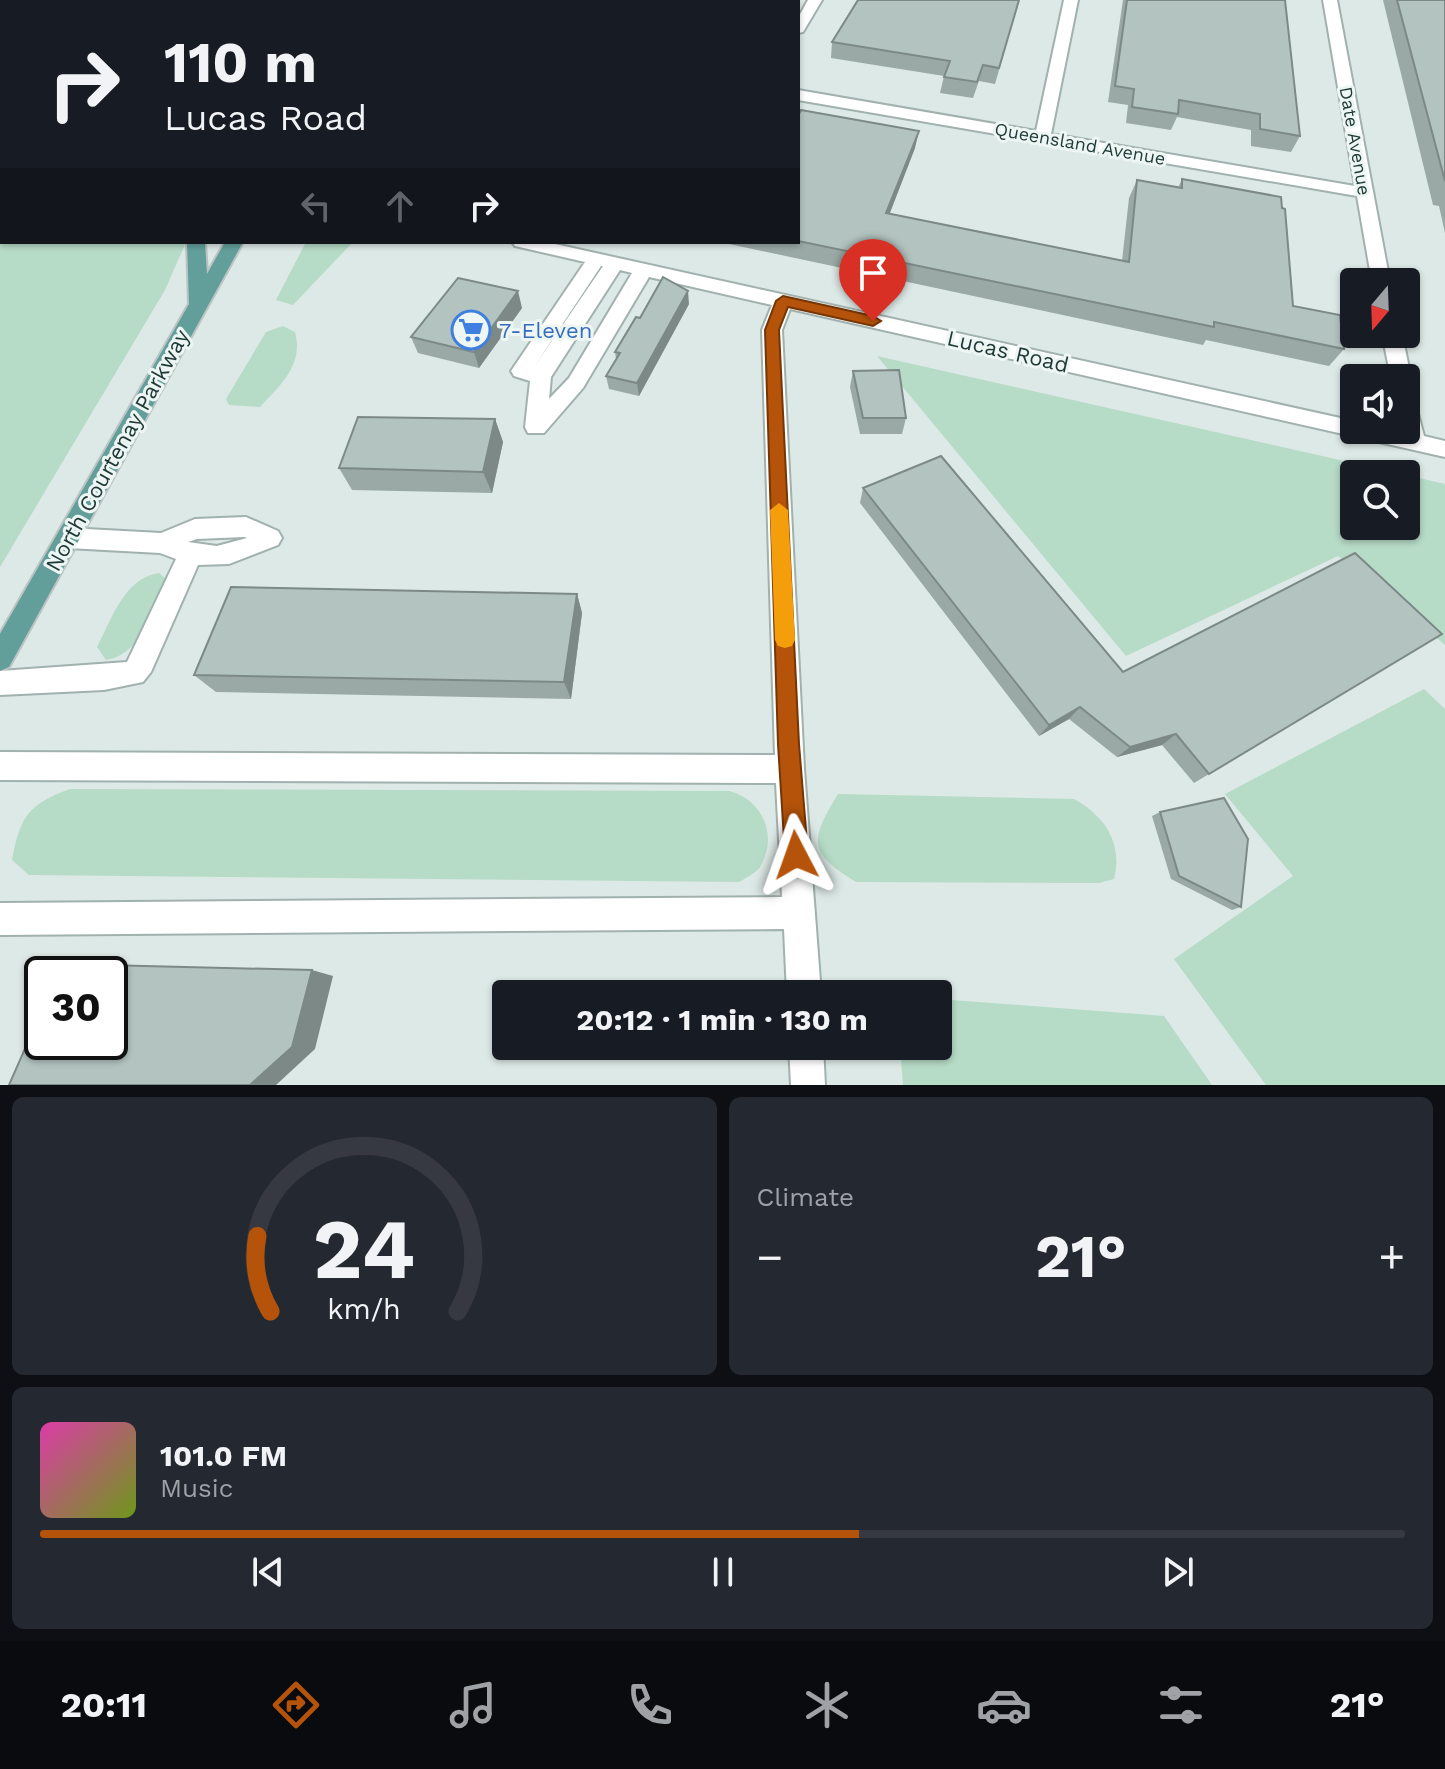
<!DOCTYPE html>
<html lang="en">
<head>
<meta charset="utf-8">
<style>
  :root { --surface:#171b24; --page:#242831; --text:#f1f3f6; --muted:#9ea1a6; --line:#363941; --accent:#b45309 }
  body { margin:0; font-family:"Work Sans",sans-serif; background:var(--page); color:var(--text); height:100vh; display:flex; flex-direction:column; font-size:30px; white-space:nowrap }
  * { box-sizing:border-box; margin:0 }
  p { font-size:26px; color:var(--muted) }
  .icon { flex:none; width:44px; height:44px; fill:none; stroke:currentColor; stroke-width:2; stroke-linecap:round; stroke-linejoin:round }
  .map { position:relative; height:1085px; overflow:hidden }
  .details { display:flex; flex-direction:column; gap:12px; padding:12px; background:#0d0f14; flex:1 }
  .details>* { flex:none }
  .top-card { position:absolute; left:0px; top:0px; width:800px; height:244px; box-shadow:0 2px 6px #0004; background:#171b24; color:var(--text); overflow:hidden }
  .needle { width:52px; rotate:199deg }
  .buttons { position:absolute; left:1340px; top:268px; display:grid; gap:16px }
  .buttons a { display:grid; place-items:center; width:80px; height:80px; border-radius:8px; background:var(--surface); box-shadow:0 2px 6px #0004; font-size:40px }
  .speed { position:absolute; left:24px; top:956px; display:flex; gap:16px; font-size:40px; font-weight:700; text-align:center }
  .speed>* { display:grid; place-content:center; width:104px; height:104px; border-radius:50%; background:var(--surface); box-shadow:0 2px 6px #0004; line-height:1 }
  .speed .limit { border:4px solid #111; border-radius:12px; background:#fff; color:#111 }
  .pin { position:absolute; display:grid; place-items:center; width:68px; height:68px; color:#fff; margin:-82px -34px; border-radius:50% 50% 50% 0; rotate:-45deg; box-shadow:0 0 8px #0007 }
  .pin .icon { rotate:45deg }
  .me { position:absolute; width:88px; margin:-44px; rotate:356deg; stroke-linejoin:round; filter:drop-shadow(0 0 6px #0008) }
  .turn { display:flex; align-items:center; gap:28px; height:168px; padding:0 32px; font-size:36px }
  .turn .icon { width:104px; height:104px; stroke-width:2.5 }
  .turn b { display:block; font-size:56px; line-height:68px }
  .lanes { display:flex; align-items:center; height:76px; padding:0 32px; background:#0003; justify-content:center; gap:40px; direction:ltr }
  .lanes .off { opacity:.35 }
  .big { font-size:60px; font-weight:700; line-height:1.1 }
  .details .card { flex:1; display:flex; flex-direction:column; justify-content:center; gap:12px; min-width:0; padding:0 28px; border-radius:12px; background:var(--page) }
  .details .dial { align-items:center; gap:0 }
  .dial svg { height:208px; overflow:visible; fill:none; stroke:var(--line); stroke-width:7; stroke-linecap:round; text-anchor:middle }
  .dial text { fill:var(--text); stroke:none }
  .song { display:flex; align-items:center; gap:24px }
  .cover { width:96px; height:96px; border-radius:12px; background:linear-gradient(135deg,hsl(320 70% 55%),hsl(80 70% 35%)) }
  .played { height:8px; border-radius:4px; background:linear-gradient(90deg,var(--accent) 60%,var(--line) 60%) }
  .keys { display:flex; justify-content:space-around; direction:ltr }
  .heat { display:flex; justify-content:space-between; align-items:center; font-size:44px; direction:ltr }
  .details .tiles { flex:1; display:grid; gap:12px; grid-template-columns:1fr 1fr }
  .card:last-child { grid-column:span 2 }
  .trip { position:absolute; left:492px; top:980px; width:460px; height:80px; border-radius:8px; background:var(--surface); box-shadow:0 2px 6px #0004; font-weight:700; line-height:80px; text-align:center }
  .dock { display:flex; height:128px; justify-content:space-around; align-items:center; background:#090b0e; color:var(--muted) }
  .dock .icon { width:56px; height:56px }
  .dock .current { color:var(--accent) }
  .dock b { font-size:36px; color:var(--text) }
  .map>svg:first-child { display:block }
  .green { fill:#b6dbc7 }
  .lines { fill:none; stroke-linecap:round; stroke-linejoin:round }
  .minor-casing { stroke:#a0b1ae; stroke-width:4 }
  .major-casing { stroke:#bcc4c3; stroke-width:4 }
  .minor { fill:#fff; fill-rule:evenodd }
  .major { fill:#629f9b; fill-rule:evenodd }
  .wall { fill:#9aa9a5 }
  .shaded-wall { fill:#7d8986 }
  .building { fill:#b3c4c0; stroke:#7d8986; stroke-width:2 }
  .route { fill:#b45309; stroke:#753606; stroke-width:2 }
  .slow { fill:#f59e0b }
  .labels { text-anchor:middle; stroke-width:6; stroke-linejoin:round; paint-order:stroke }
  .far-street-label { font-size:18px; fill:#1f3937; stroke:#eef6f4 }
  .shop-label { font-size:22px; fill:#366cbe; stroke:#eef6f4; text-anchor:start }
  .street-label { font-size:22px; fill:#1f3937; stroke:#eef6f4 }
</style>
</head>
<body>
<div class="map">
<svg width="1445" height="1085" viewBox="0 0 1445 1085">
  <rect width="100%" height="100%" fill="#dde9e6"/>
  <path class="green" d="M0,145L2,242H186L165,290L0,567Z
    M306,242H353L293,305L276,300Z
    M283,326L295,332C304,365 280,385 260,407L229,405L226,399L266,332Z
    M877,356L1402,474H1354V526H1406V475L1445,484V645L1338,556L1126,656Z
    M159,573L166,579C153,607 142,655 106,660L97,647C112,619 124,578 159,573Z
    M1424,689L1445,709V1085H1266L1174,959L1293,876L1225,794Z
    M70,789L729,791C762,799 779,835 760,867C756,873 746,878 739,882L29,875L12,860C20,817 28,804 70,789Z
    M838,794L1074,799C1105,816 1123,843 1114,879L1099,883L856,882C807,852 810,840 838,794Z
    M938,999L1164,1016L1212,1085H903L900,1046H938Z"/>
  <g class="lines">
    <defs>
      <path id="minor" d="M67,0H82L65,2Z
        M808,0H822L803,32L798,33V18Z
        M1064,0H1078L1051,134L1355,186L1323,0H1337L1390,282H1372L1357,196L798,100V90L1036,131Z
        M0,122H2V132H0Z
        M512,242H546L1354,421V430H1406V397L1414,399L1424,436L1445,441V457L790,309L782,330L804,769L821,994H787L784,929L0,935V903L782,897L776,783L0,780V752L775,755L762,330L772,305L649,277L583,388L544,433H528L525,427L530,381L514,376L511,371L585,262L515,246ZM601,266H603L534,367ZM620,270L632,273L569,378L549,399L551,377Z
        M1382,334H1402L1411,378L1408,383L1406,378H1391Z
        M246,517L278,531L282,538L278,545L229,564L198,565L151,672L143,682L104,690L0,695V671L127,662L176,559L160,553L68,548L60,545L56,538L60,531L68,528L161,533L195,519ZM244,537L247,538L217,546L188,542L197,539Z
        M789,1046H823L825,1085H791Z"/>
      <path id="major" d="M364,0H378L362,2Z
        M187,242H205L207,274L225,242H243L9,667L0,671V634L189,304Z"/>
    </defs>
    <use href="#minor" class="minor-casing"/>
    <use href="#major" class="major-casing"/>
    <use href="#minor" class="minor"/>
    <use href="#major" class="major"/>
  </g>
  <path class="wall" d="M0,0H51L48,2H2V83L0,82Z
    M488,0H581L579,2H489Z
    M1019,0L995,84L979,81L973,98L940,93L944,76L831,58L832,42Z
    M1123,0H1285L1300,136L1291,152L1251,146V130L1177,117L1171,130L1126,123L1128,105L1108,102Z
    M1383,0H1445V233L1439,206L1433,205Z
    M798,116L915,148L889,214L1122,261L1129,198L1137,180L1178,188L1182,179L1293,306L1344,349L1329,366L1206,340L1203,345L720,242H798Z
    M689,304L639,396L609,389L606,376L616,359L615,352L640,318Z
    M522,308L479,368L418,353L411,337Z
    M853,371L906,418L902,434H860L850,387Z
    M495,419L503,442L492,493L352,490L339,468Z
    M863,488L1123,672L1421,647L1194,783L1162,745L1117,757L1069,719L1039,736L860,503Z
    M577,594L582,613L571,699L216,692L194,675Z
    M1160,812L1241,907L1232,910L1171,879L1152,816Z"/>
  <path class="shaded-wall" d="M559,0H581L579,2H559Z
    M749,0H760L758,2H747Z
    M919,131L915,148L883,231L886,213Z
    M518,291L522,308L479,368L474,352Z
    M688,291L689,304L639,396L637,383Z
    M495,419L503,442L492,493L483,472Z
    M577,594L582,613L571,699L564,682Z
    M1080,707L1069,719L1039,736L1049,725Z
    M1176,734L1162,745L1117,757L1130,747Z
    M312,970L333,976L315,1049L276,1085H250Z"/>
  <path class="building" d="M0,0H40L50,2H2V63L0,62Z
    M205,0H264L262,2H202Z
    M693,0H749L747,2H691Z
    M858,0H1019L999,68L983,65L977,82L944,77L950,61L832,42Z
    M1127,0H1285L1300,136L1260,129V114L1179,100L1178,114L1132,107L1134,89L1115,86Z
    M1397,0H1445V181Z
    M801,110L919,131L886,213L1129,262L1137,180L1182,188V179L1281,197L1282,208L1285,209L1293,306L1340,315L1344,349L1214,322V327L798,241V116Z
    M663,277L688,291L637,383L606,376L620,353L615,352L636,317L640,318Z
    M458,278L518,291L474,352L411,337Z
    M899,370L906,418H863L853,371Z
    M358,417L495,419L483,472L339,468Z
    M941,456L1123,672L1355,553L1442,634L1209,774L1176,734L1130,747L1080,707L1049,725L863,488Z
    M231,587L577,594L564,682L194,675Z
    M1224,798L1248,839L1241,907L1179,876L1160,812Z
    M63,964L312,970L292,1047L250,1085H9L42,1010V1042H110V974H58Z"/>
  <path class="route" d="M783,296L873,316L881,321L873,326L788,307L779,330L799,744L808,855L805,864L796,867L788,864L785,855L778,744L765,330L776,301Z"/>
  <path class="slow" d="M779,503L788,510L795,640L792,646L785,648L778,646L775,640L770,510Z"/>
  <defs>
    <symbol id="supermarket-ring" viewBox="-11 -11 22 22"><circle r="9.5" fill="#eef6f4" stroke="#3f7fe0" stroke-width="1.5"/><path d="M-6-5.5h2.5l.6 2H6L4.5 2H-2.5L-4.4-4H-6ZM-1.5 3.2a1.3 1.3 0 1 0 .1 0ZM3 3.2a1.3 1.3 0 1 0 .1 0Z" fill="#3f7fe0"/></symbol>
  </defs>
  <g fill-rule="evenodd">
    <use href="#supermarket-ring" x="449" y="308" width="44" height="44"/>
  </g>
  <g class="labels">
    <g class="far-street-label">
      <text transform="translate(1355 141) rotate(80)" y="6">Date Avenue</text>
      <text transform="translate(1080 144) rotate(10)" y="6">Queensland Avenue</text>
    </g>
    <g class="shop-label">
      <text x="499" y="338">7-Eleven</text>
    </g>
    <g class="street-label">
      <text transform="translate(1008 351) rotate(13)" y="8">Lucas Road</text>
      <text transform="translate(117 450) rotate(-61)" y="8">North Courtenay Parkway</text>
    </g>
  </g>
</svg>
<div class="buttons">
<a><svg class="needle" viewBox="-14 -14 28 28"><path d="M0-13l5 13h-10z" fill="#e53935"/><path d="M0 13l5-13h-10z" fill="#9ea1a6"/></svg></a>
<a><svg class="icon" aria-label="sound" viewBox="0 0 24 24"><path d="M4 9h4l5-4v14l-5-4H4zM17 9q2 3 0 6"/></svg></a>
<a><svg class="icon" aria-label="search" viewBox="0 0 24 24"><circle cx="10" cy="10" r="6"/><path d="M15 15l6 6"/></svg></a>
</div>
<div class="speed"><div class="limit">30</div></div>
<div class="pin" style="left:873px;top:321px;background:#d93025"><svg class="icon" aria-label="arrive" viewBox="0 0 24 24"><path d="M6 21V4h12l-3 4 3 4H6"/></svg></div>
<svg class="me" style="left:796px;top:855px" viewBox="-20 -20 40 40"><path d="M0-17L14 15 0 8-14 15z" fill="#b45309" stroke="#fff" stroke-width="4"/></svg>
<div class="trip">20:12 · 1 min · 130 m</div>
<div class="top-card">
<div class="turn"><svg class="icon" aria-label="right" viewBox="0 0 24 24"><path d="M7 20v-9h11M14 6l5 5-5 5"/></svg><div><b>110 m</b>Lucas Road</div></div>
<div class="lanes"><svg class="icon off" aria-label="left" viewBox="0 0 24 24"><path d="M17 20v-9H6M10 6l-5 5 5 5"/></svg><svg class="icon off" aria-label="ahead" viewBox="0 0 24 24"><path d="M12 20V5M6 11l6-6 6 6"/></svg><svg class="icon" aria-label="right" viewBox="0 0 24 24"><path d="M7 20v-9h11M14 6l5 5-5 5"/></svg></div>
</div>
</div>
<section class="details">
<div class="tiles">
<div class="card dial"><svg viewBox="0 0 100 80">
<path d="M14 69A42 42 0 1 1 86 69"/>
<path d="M14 69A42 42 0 0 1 9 40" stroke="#b45309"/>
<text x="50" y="56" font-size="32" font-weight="700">24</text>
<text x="50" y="72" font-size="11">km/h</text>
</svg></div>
<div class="card"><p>Climate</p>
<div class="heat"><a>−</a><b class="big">21°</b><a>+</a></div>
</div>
<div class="card">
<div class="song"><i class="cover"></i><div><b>101.0 FM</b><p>Music</p></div></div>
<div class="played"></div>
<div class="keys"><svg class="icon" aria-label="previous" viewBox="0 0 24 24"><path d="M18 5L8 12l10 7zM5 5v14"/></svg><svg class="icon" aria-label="pause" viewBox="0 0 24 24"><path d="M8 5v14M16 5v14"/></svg><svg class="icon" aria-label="next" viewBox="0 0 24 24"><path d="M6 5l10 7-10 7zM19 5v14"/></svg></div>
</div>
</div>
</section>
<nav class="dock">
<b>20:11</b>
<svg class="icon current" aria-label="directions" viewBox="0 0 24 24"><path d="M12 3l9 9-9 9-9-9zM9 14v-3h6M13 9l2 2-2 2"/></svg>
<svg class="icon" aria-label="music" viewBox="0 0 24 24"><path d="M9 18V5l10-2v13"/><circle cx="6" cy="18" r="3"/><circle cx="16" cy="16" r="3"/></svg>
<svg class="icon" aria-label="phone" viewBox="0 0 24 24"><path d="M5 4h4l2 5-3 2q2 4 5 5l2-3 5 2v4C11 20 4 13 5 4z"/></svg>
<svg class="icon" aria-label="climate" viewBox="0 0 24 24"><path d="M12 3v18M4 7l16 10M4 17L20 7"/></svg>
<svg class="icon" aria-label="car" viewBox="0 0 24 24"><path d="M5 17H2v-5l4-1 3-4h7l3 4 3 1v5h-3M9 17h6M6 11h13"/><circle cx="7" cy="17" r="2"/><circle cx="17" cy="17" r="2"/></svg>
<svg class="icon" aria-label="filters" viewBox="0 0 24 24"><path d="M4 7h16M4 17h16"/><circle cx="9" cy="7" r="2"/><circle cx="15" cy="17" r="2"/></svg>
<b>21°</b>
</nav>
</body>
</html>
